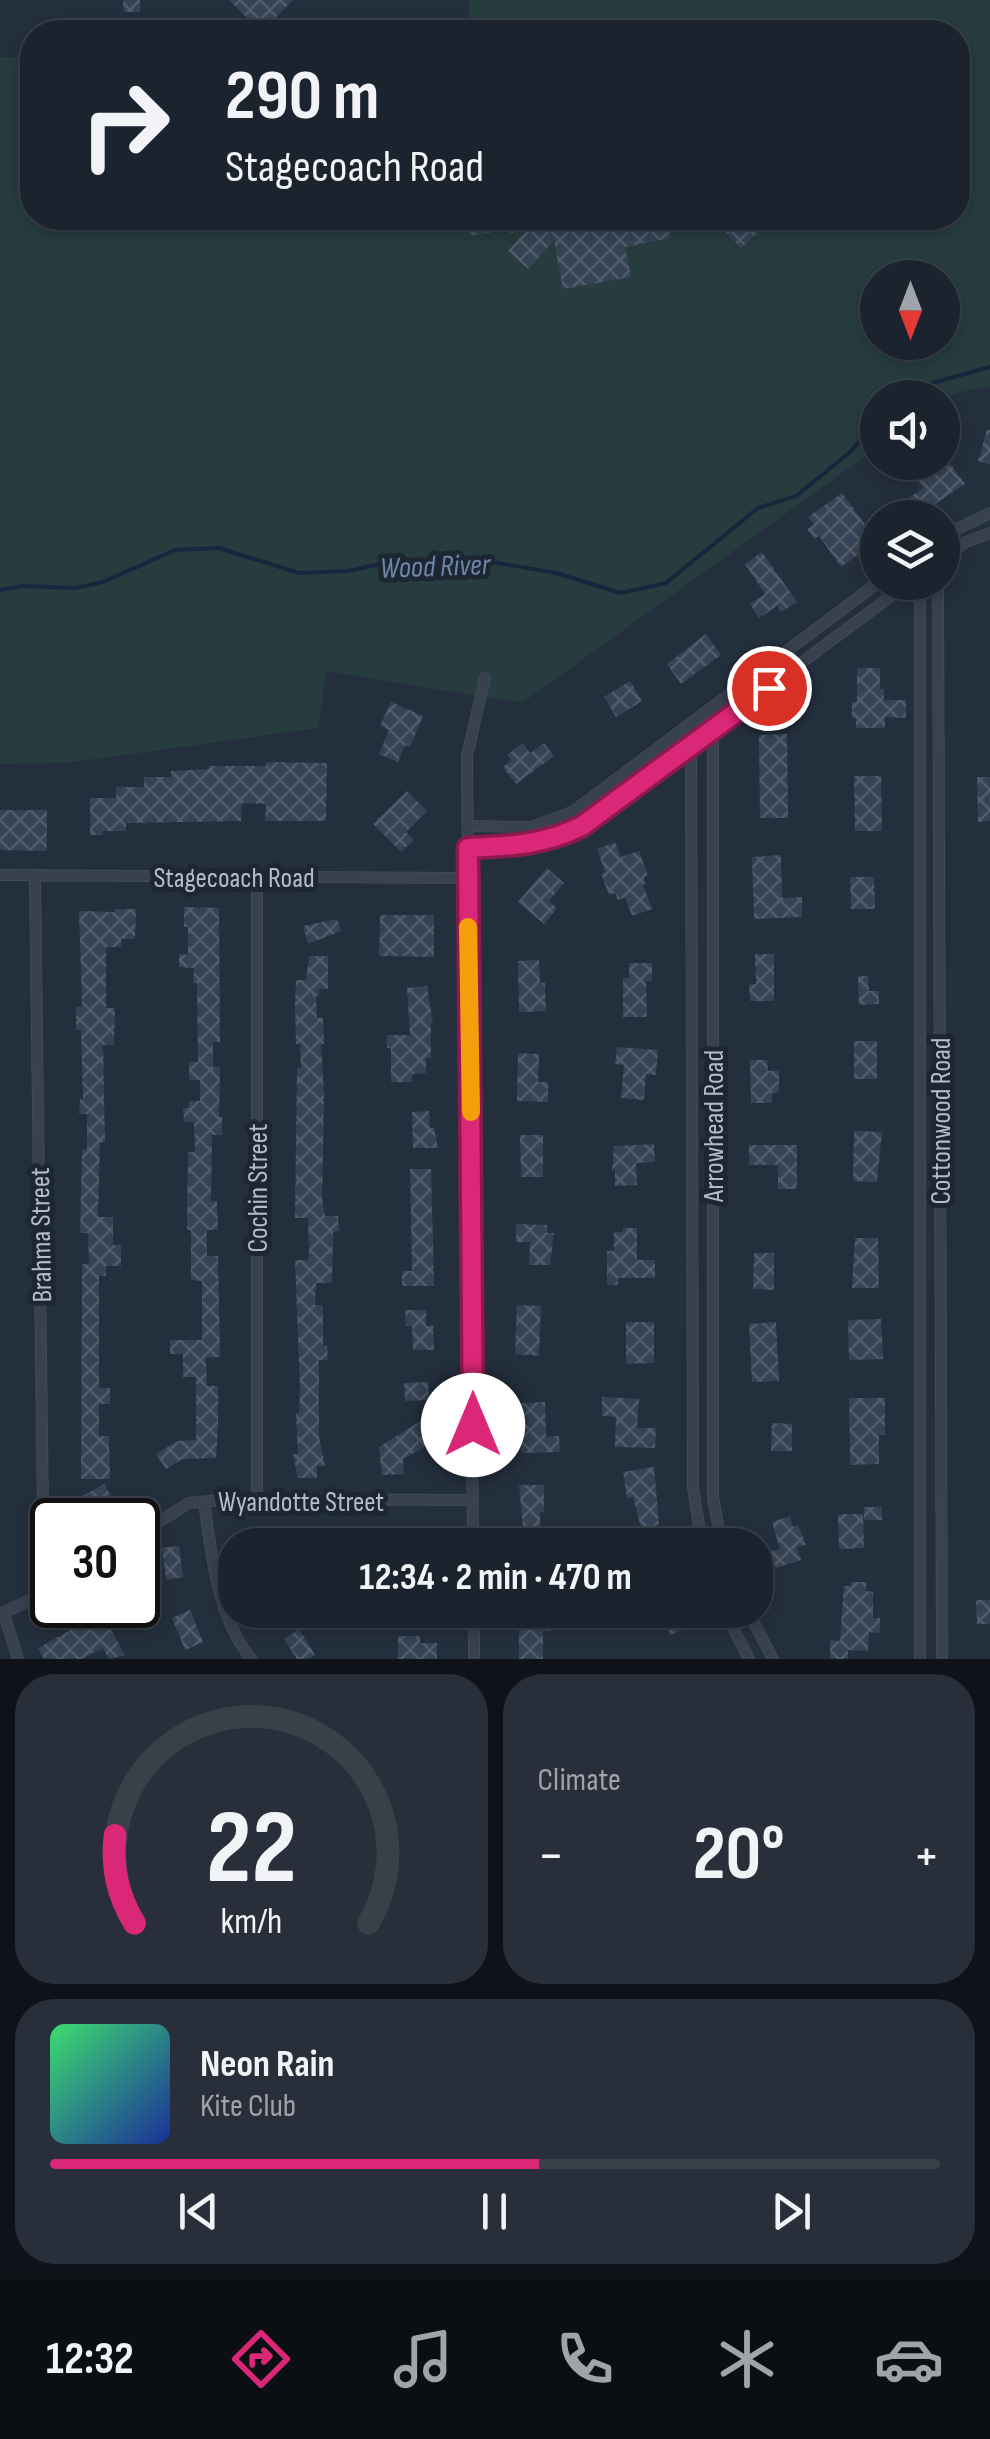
<!DOCTYPE html>
<html lang="en">
<head>
<meta charset="utf-8">
<style>
  :root { --surface:#1b232e; --page:#282f3a; --text:#f1f3f6; --muted:#a0a4aa; --line:#39404a; --accent:#db2777 }
  body { margin:0; font-family:"Sofia Sans Condensed",sans-serif; background:var(--page); color:var(--text); height:100vh; display:flex; flex-direction:column; font-size:38px; white-space:nowrap }
  * { box-sizing:border-box; margin:0 }
  p { font-size:32px; color:var(--muted) }
  .icon { flex:none; width:55px; height:55px; fill:none; stroke:currentColor; stroke-width:2; stroke-linecap:round; stroke-linejoin:round }
  .map { position:relative; height:1659px; overflow:hidden }
  .details { display:flex; flex-direction:column; gap:15px; padding:15px; background:#0f1319; flex:1 }
  .details>* { flex:none }
  .top-card { position:absolute; left:20px; top:20px; width:950px; height:210px; border-radius:40px; box-shadow:0 5px 15px #0003,0 0 0 2px var(--line); background:#1b232e; color:var(--text); overflow:hidden }
  .needle { width:65px; rotate:180deg }
  .controls { position:absolute; left:860px; top:260px; display:grid; gap:20px }
  .controls a { display:grid; place-items:center; width:100px; height:100px; border-radius:50%; background:var(--surface); box-shadow:0 5px 15px #0003,0 0 0 2px var(--line); font-size:50px }
  .speed { position:absolute; left:30px; top:1498px; display:flex; gap:20px; font-size:50px; font-weight:700; text-align:center }
  .speed>* { display:grid; place-content:center; width:130px; height:130px; border-radius:50%; background:var(--surface); box-shadow:0 5px 15px #0003,0 0 0 2px var(--line); line-height:1 }
  .speed .limit { border:5px solid #111; border-radius:15px; background:#fff; color:#111 }
  .pin { position:absolute; display:grid; place-items:center; width:85px; height:85px; color:#fff; margin:-42px; border:5px solid #fff; border-radius:50%; box-shadow:0 2px 10px #0007 }
  .me { position:absolute; width:110px; margin:-55px; rotate:0deg; stroke-linejoin:round; filter:drop-shadow(0 0 8px #0008) }
  .turn { display:flex; align-items:center; gap:35px; height:210px; padding:0 40px; font-size:45px }
  .turn .icon { width:130px; height:130px; stroke-width:2.5 }
  .turn b { display:block; font-size:70px; line-height:85px }
  .big { font-size:75px; font-weight:700; line-height:1.1 }
  .details .card { flex:1; display:flex; flex-direction:column; justify-content:center; gap:15px; min-width:0; padding:0 35px; border-radius:40px; background:var(--page) }
  .details .dial { align-items:center; gap:0 }
  .dial svg { height:260px; overflow:visible; fill:none; stroke:var(--line); stroke-width:7; stroke-linecap:round; text-anchor:middle }
  .dial text { fill:var(--text); stroke:none }
  .song { display:flex; align-items:center; gap:30px }
  .cover { width:120px; height:120px; border-radius:15px; background:linear-gradient(135deg,hsl(140 70% 55%),hsl(230 70% 35%)) }
  .played { height:10px; border-radius:5px; background:linear-gradient(90deg,var(--accent) 55%,var(--line) 55%) }
  .keys { display:flex; justify-content:space-around; direction:ltr }
  .heat { display:flex; justify-content:space-between; align-items:center; font-size:55px; direction:ltr }
  .details .tiles { flex:1; display:grid; gap:15px; grid-template-columns:1fr 1fr }
  .card:last-child { grid-column:span 2 }
  .trip { position:absolute; left:218px; top:1528px; width:555px; height:100px; border-radius:40px; background:var(--surface); box-shadow:0 5px 15px #0003,0 0 0 2px var(--line); font-weight:700; line-height:100px; text-align:center }
  .dock { display:flex; height:160px; justify-content:space-around; align-items:center; background:#0b0e12; color:var(--muted) }
  .dock .icon { width:70px; height:70px }
  .dock .active { color:var(--accent) }
  .dock b { font-size:45px; color:var(--text) }
  .map>svg:first-child { display:block }
  .green { fill:#263c3f; fill-rule:evenodd }
  .lines { fill:none; stroke-linecap:round; stroke-linejoin:round }
  .stream { stroke:#17263c; stroke-width:4 }
  .building { fill:url(#building-cross-hatch) }
  .minor-casing { stroke:#414a57; stroke-width:12 }
  .minor { stroke:#38414e; stroke-width:10 }
  .route-casing { stroke:#8e194d; stroke-width:25 }
  .route { stroke:#db2777; stroke-width:18 }
  .slow { stroke:#f59e0b; stroke-width:18 }
  .labels { text-anchor:middle; stroke-width:10; stroke-linejoin:round; paint-order:stroke }
  .street-label { font-size:28px; fill:#b4bcc9; stroke:#1d2633 }
  .water-label { font-size:30px; font-style:italic; fill:#6d86a8; stroke:#1d2633 }
</style>
</head>
<body>
<div class="map">
<svg width="990" height="1659" viewBox="0 0 990 1659">
  <defs>
    <pattern id="building-cross-hatch" width="8" height="8" patternUnits="userSpaceOnUse" patternTransform="scale(2.5)"><rect width="8" height="8" fill="#364354"/><path d="M0 0l8 8M0 8l8-8" fill="none" stroke="#515c6b"/></pattern>
  </defs>
  <rect width="100%" height="100%" fill="#242f3e"/>
  <path class="green" d="M469,0H990V387L955,393L943,402L942,398H878L877,448L522,703L326,671L319,728L65,763L0,764V57H32V218H958V32H469ZM878,278H942V342H878Z"/>
  <g class="lines">
    <path class="stream" d="M908,398L925,385L990,367
      M0,590L23,586L75,588L103,582L175,550L219,548L299,573L348,571L395,561L474,559L556,573L621,593L666,583L758,508L796,496L849,453L878,420"/>
  </g>
  <path class="building" d="M123,0H140V12H124Z
    M229,0H293L261,32Z
    M467,218H685L670,233L671,238L625,247L631,277L563,289L554,240L528,269L508,251L526,231L509,233L510,229L470,236Z
    M727,218H774L741,248L719,225Z
    M987,430H990V464L978,461Z
    M947,459L965,484L920,514L909,498L923,488L917,479Z
    M842,493L877,541L841,567L819,536L814,539L807,529L814,524L808,517Z
    M762,552L797,602L781,612L777,606L759,618L750,604L765,594L745,564Z
    M706,634L721,655L681,684L667,664Z
    M857,668H880V689H884V700H906V718L885,717V728H856V718H852V702H857Z
    M630,681L642,701L616,717L604,697Z
    M391,702L423,716L410,747L405,745L398,762L379,754L389,730L380,726Z
    M787,734L788,818H760L759,735Z
    M522,743L530,753L544,743L554,756L516,784L503,767L511,760L507,755Z
    M266,762L327,763L326,821H265L266,804L242,803L241,821L126,823V831H103V835H90V798H116V787H144V777H171V771L209,769V766H266Z
    M854,776H881L882,831H855Z
    M977,777H990V821L978,822Z
    M407,791L427,811L406,832L414,840L401,852L373,824Z
    M0,810H47V851L0,850Z
    M615,842L621,857L639,851L648,876L644,877L646,883L643,885L652,909L632,916L625,897L618,900L615,893L609,895L601,874L605,872L597,849Z
    M781,855L782,898L802,897V917L754,919L752,857Z
    M547,868L564,883L549,901L557,908L544,924L518,902Z
    M850,877H874L875,909H851Z
    M184,907L219,908L220,1042H213V1067H220L219,1117H222V1135H212L211,1201H217L218,1230H207V1256H218L220,1357L206,1358L207,1386H218V1428L216,1458L182,1459L166,1469L156,1454L178,1441L196,1440V1377H183V1354H170V1340H202V1281L191,1280V1230H187L188,1152H195L194,1122H184L183,1108H189V1101H200V1080H189V1062H198L197,983H193L194,968L179,967V954L188,955V927H184Z
    M115,909H136L135,939H121V947H106V1008H115L114,1045H103L105,1142H100L98,1217H113V1245H121V1266H106V1276H99V1388H110V1404H99V1436H109L110,1479H81L82,1264H89L88,1233H80L82,1149H87V1114H79L80,1099L83,1100L81,1030H76V1007H82L79,911L115,912Z
    M380,915H434V957L379,956Z
    M337,919L341,931L308,944L303,926Z
    M755,954H774V1001H750L749,984H756Z
    M309,956H328V989H319V996H316L317,1018H323L324,1044H321L324,1094L322,1199L325,1216H338L339,1231L333,1232L332,1283H316L315,1305H323V1346H327L328,1360H319V1437L325,1466H317V1478H298L293,1454H298L296,1413H299L300,1388L295,1260H308L309,1248L308,1218H295L297,1068H301L300,1044H296L295,1004L296,980H306Z
    M539,960L540,983H545L546,1011L519,1012L518,961Z
    M629,963H652V981H646L647,1017H623V978H629Z
    M858,976H868L869,991H879V1004L859,1005Z
    M427,986L433,1023H431V1058H426V1073L412,1074V1082H391V1048H387V1035H410L407,988Z
    M854,1041H877V1079H854Z
    M617,1047L658,1050L656,1075L646,1074L644,1100L621,1098L624,1065L615,1064Z
    M518,1053L539,1054L538,1082H548V1102L517,1101Z
    M750,1060H767L768,1071L779,1070V1092L772,1093V1103H751Z
    M429,1111L430,1128H434L438,1148H413L412,1112Z
    M854,1131L882,1132L877,1182L853,1181Z
    M520,1135H543V1177H521Z
    M654,1144L655,1162L636,1163L637,1185L615,1186V1170L612,1171L614,1146Z
    M749,1145H797V1189H778V1165H749Z
    M410,1169H431L434,1286H402V1271H412Z
    M516,1224L547,1225V1233H554L550,1265H529L530,1242H516Z
    M623,1228H637V1260H655V1278H618V1285H607V1251H614V1232H623Z
    M855,1238H878L879,1288H852Z
    M754,1253H774V1290L753,1289Z
    M517,1305L541,1306L539,1356L515,1354Z
    M405,1310H426V1326L433,1325L434,1350H413L412,1326H406Z
    M881,1319L883,1359L849,1360L848,1320Z
    M626,1322H654V1363L626,1364Z
    M776,1322L779,1381L752,1382L749,1324Z
    M428,1382L429,1400L405,1401L404,1383Z
    M602,1397L639,1399L637,1428H656L655,1448L615,1447L616,1417L602,1416Z
    M849,1398H885V1435H879V1464L850,1465Z
    M545,1402L546,1437L559,1436L560,1452L521,1453L517,1403Z
    M422,1420L434,1442L403,1459L404,1474L382,1475L379,1447Z
    M772,1423L792,1424V1451H771Z
    M654,1467L659,1525L641,1528L633,1497L627,1498L623,1472Z
    M104,1484L120,1511L104,1520H85L81,1513L90,1508L83,1496Z
    M519,1485H544V1512H540V1527H523Z
    M864,1507H882V1520H864Z
    M838,1514H863L864,1548L839,1549Z
    M790,1516L793,1527L798,1525L806,1545L797,1547L801,1560L776,1568L771,1551L780,1549L772,1522Z
    M401,1535L440,1536V1545H400Z
    M179,1546L183,1577L166,1580L162,1548Z
    M851,1582H866V1591L873,1592V1618H880V1633L869,1632L868,1651L848,1650V1659H830V1640L840,1641L844,1586H851Z
    M976,1600H990V1624H977Z
    M94,1605H142L108,1625L125,1655L109,1659L103,1648L82,1659H44L38,1648L93,1618L99,1612Z
    M190,1610L203,1642L185,1650L172,1618Z
    M526,1610H547V1615H551V1631H543V1659H519V1616H526Z
    M643,1610H668L670,1614L689,1610L696,1625L670,1635L667,1626L658,1631L654,1621H647Z
    M299,1629L315,1655L308,1659H297L284,1639Z
    M398,1636H420V1643H437V1659H398Z"/>
  <g class="lines">
    <defs>
      <path id="minor" d="M942,536L990,513
        M942,558L966,542L990,533
        M920,582V1659
        M938,582L942,1659
        M713,707V1498L722,1545
        M691,723L693,1488L702,1545
        M468,826L532,827L574,811L879,582
        M468,848L534,844L582,826L910,582
        M0,875L467,878
        M35,875L44,1594
        M257,877V1500
        M204,1502C212,1556 216,1614 251,1659
        M138,1535L189,1503L232,1499L473,1500
        M473,1545L467,756L485,678
        M474,1610V1659
        M724,1610L749,1659
        M747,1610L773,1659
        M0,1614L52,1590
        M4,1614L18,1659"/>
    </defs>
    <use href="#minor" class="minor-casing"/>
    <use href="#minor" class="minor"/>
  </g>
  <g class="lines">
    <defs>
      <path id="route" d="M473,1425L468,848C510,846 544,845 582,826L769,688"/>
    </defs>
    <use href="#route" class="route-casing"/>
    <use href="#route" class="route"/>
    <path class="slow" d="M468,927L471,1112"/>
  </g>
  <g class="labels">
    <g class="street-label">
      <text x="234" y="887">Stagecoach Road</text>
      <text transform="translate(940 1121) rotate(-90)" y="10">Cottonwood Road</text>
      <text transform="translate(713 1126) rotate(-90)" y="10">Arrowhead Road</text>
      <text transform="translate(257 1188) rotate(-90)" y="10">Cochin Street</text>
      <text transform="translate(40 1235) rotate(-91)" y="10">Brahma Street</text>
      <text x="301" y="1511">Wyandotte Street</text>
    </g>
    <g class="water-label">
      <text transform="translate(435 566) rotate(-2)" y="10">Wood River</text>
    </g>
  </g>
</svg>
<div class="controls">
<a><svg class="needle" viewBox="-14 -14 28 28"><path d="M0-13l5 13h-10z" fill="#e53935"/><path d="M0 13l5-13h-10z" fill="#a0a4aa"/></svg></a>
<a><svg class="icon" aria-label="sound" viewBox="0 0 24 24"><path d="M4 9h4l5-4v14l-5-4H4zM17 9q2 3 0 6"/></svg></a>
<a><svg class="icon" aria-label="layers" viewBox="0 0 24 24"><path d="M12 4l9 5-9 5-9-5zM3 14l9 5 9-5"/></svg></a>
</div>
<div class="speed"><div class="limit">30</div></div>
<div class="pin" style="left:769px;top:688px;background:#d93025"><svg class="icon" aria-label="arrive" viewBox="0 0 24 24"><path d="M6 21V4h12l-3 4 3 4H6"/></svg></div>
<svg class="me" style="left:473px;top:1425px" viewBox="-20 -20 40 40"><circle r="19" fill="#fff"/><path d="M0-13L10 11 0 6-10 11z" fill="#db2777"/></svg>
<div class="trip">12:34 · 2 min · 470 m</div>
<div class="top-card">
<div class="turn"><svg class="icon" aria-label="right" viewBox="0 0 24 24"><path d="M7 20v-9h11M14 6l5 5-5 5"/></svg><div><b>290 m</b>Stagecoach Road</div></div>
</div>
</div>
<section class="details">
<div class="tiles">
<div class="card dial"><svg viewBox="0 0 100 80">
<path d="M14 69A42 42 0 1 1 86 69"/>
<path d="M14 69A42 42 0 0 1 8 42" stroke="#db2777"/>
<text x="50" y="56" font-size="32" font-weight="700">22</text>
<text x="50" y="72" font-size="11">km/h</text>
</svg></div>
<div class="card"><p>Climate</p>
<div class="heat"><a>−</a><b class="big">20°</b><a>+</a></div>
</div>
<div class="card">
<div class="song"><i class="cover"></i><div><b>Neon Rain</b><p>Kite Club</p></div></div>
<div class="played"></div>
<div class="keys"><svg class="icon" aria-label="previous" viewBox="0 0 24 24"><path d="M18 5L8 12l10 7zM5 5v14"/></svg><svg class="icon" aria-label="pause" viewBox="0 0 24 24"><path d="M8 5v14M16 5v14"/></svg><svg class="icon" aria-label="next" viewBox="0 0 24 24"><path d="M6 5l10 7-10 7zM19 5v14"/></svg></div>
</div>
</div>
</section>
<nav class="dock">
<b>12:32</b>
<svg class="icon active" aria-label="directions" viewBox="0 0 24 24"><path d="M12 3l9 9-9 9-9-9zM9 14v-3h6M13 9l2 2-2 2"/></svg>
<svg class="icon" aria-label="music" viewBox="0 0 24 24"><path d="M9 18V5l10-2v13"/><circle cx="6" cy="18" r="3"/><circle cx="16" cy="16" r="3"/></svg>
<svg class="icon" aria-label="phone" viewBox="0 0 24 24"><path d="M5 4h4l2 5-3 2q2 4 5 5l2-3 5 2v4C11 20 4 13 5 4z"/></svg>
<svg class="icon" aria-label="climate" viewBox="0 0 24 24"><path d="M12 3v18M4 7l16 10M4 17L20 7"/></svg>
<svg class="icon" aria-label="car" viewBox="0 0 24 24"><path d="M5 17H2v-5l4-1 3-4h7l3 4 3 1v5h-3M9 17h6M6 11h13"/><circle cx="7" cy="17" r="2"/><circle cx="17" cy="17" r="2"/></svg>
</nav>
</body>
</html>
